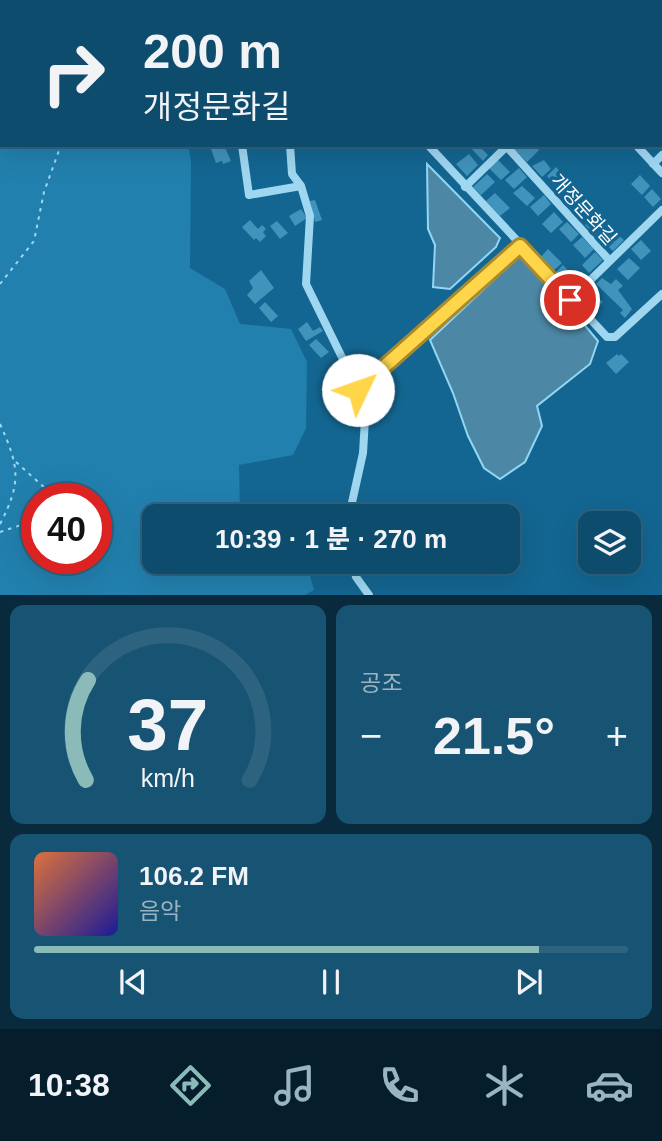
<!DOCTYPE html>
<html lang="ko">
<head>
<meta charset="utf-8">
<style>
  :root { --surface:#0e4c6d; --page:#175372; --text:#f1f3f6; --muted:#9bb4c2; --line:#2e6380; --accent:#8bbbb9 }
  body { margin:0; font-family:Arial,"Noto Sans KR",sans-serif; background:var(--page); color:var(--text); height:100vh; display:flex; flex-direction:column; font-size:26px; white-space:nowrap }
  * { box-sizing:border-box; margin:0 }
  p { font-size:23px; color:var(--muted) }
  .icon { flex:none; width:38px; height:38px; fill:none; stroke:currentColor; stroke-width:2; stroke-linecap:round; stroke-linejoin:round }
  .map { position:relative; height:595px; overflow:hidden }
  .sheet { display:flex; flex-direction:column; gap:10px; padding:10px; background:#082a3c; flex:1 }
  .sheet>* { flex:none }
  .hud { position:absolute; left:0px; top:0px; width:663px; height:147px; box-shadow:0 7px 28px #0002,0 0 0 2px var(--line); background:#0e4c6d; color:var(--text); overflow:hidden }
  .buttons { position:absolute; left:578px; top:511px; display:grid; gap:14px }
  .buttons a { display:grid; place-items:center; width:63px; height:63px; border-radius:14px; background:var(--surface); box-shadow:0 7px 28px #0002,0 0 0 2px var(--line); font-size:35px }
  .speed { position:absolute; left:21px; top:483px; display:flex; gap:14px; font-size:35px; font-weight:700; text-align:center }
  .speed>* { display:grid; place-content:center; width:91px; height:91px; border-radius:50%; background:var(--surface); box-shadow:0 7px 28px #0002,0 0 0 2px var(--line); line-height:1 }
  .speed .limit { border:10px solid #d22; background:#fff; color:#111 }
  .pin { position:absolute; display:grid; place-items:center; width:60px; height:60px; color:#fff; margin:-30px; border:4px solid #fff; border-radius:50%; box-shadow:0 2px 7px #0007 }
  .me { position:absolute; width:77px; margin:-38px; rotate:48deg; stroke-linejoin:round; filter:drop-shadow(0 0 5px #0008) }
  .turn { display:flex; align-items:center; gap:24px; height:147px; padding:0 28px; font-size:32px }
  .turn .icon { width:91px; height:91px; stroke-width:2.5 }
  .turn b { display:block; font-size:49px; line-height:60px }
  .big { font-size:52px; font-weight:800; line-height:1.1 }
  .sheet .tile { flex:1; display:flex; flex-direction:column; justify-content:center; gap:10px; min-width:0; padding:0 24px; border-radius:14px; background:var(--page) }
  .sheet .dial { align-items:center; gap:0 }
  .dial svg { height:182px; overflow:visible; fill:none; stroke:var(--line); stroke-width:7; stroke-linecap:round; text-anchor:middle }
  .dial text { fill:var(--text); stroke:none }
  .song { display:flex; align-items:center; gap:21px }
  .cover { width:84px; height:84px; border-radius:10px; background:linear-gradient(135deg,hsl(20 70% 55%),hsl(240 70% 35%)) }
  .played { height:7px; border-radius:4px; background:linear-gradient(90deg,var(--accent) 85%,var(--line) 85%) }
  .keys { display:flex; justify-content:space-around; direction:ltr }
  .heat { display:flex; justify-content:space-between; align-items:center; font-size:38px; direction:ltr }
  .sheet .tiles { flex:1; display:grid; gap:10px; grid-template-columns:1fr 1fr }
  .tile:last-child { grid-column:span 2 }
  .trip { position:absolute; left:142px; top:504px; width:378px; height:70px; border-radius:14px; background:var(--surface); box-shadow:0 7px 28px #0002,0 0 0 2px var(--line); font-weight:800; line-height:70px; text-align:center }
  .menu { display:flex; height:112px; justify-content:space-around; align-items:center; background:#061e2c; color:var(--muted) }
  .menu .icon { width:49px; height:49px }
  .menu .selected { color:var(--accent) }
  .menu b { font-size:32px; color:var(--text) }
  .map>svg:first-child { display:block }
  .green { fill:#2280ae; fill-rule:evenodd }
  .water { fill:#4c88a5; stroke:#91d6f5; stroke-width:2 }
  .building { fill:#4093bb }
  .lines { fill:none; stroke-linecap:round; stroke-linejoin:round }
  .path { stroke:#9fd7f1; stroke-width:2; stroke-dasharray:3.5 5; stroke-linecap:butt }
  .minor { stroke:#9fd7f1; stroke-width:8 }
  .route-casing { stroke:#a68a30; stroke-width:18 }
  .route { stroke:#ffd54a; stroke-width:12 }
  .labels { text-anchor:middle; stroke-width:7; stroke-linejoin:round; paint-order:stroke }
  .street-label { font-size:19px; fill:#fff; stroke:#136691 }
</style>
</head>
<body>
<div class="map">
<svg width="662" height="595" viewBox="0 0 662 595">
  <rect width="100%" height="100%" fill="#136691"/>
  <path class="green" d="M0,0H64L2,2V145H188L191,161L190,268L225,289L240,324L291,329L307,362L306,428L293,455L239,465L240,516H154V562H306L314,590L305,595H0ZM37,499H96V558H37Z"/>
  <path class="water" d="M427,164L500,238L496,247L450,289L433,287L435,245L428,229Z
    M519,256L563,299L598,341L590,364L537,406L542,426L525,462L500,479L484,468L468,436L453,393L430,340Z"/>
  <path class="building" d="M224,145L231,161L223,164L222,161L216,163L211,149Z
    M468,145H483L481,148L488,155L483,161Z
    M516,145H535L539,150L527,162L513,148Z
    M469,154L478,165L467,176L456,164Z
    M497,159L510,172L501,180L488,167Z
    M544,160L551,169L542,177L532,166Z
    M556,167L563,175L554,183L547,176Z
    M519,168L527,177L514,189L505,180Z
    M487,174L495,182L481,195L473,187Z
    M640,175L650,186L642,195L631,184Z
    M522,186L535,198L527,206L513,193Z
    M652,189L661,199L653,207L644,197Z
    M495,193L510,208L500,216L486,201Z
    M544,195L551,204L538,216L530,207Z
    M580,199L592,210L582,220L570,208Z
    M315,200L322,220L315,222L310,201Z
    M301,209L307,218L295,226L289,216Z
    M554,212L563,222L551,233L542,224Z
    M596,215L606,226L596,236L585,225Z
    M250,220L258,229L262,225L266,229L263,232L266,236L260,242L256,238L254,240L242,227Z
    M277,221L288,233L280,239L270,226Z
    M567,222L579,234L571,242L559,229Z
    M613,230L624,240L613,251L602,241Z
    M582,237L594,249L585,258L573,245Z
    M641,240L651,251L641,260L631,249Z
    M548,249L562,263L553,271L540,258Z
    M595,252L603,260L589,273L582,265Z
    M629,258L640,268L628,280L617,269Z
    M563,265L576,279L567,286L555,273Z
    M261,270L274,288L255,304L247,295L253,288L249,281Z
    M602,278L611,284L616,279L623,286L618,290L632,309L625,318L620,313L623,310L596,284Z
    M593,294L603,302L593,312L584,303Z
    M265,302L278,316L271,322L259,308Z
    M307,322L313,331L320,327L323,331L306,341L298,329Z
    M316,339L329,352L321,358L309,345Z
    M617,354L619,356L621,354L629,362L616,374L606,363Z
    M344,398L352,414L344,418L336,402Z"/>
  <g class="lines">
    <path class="path" d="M0,57L2,58
      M0,99H2
      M0,284L34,241L44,192L61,145
      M0,424C19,466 22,482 0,524
      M16,462L46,489L43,499
      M0,532L24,524L37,507"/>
    <path class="minor" d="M599,0L601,2
      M569,2L571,0
      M242,145L249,195L301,186
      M290,145L292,174L301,186L310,216L306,284L358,390L365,419L363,453L349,516
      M428,145L607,337H615L662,294
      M636,145L662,173
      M507,147L610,261
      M653,164L662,155
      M465,187L508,145
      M570,300L662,210
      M358,390L520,246
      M353,562L356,577L369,595"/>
  </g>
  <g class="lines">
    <defs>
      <path id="route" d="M358,390L520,246L570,300"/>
    </defs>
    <use href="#route" class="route-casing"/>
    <use href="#route" class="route"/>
  </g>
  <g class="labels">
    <g class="street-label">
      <text transform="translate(584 209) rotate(48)" y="7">개정문화길</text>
    </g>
  </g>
</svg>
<div class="buttons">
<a><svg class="icon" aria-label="layers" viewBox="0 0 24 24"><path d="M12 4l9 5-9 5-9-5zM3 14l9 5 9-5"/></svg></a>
</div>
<div class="speed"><div class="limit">40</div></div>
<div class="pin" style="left:570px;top:300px;background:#d93025"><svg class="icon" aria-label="arrive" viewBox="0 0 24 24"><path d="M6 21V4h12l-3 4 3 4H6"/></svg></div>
<svg class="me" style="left:358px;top:390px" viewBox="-20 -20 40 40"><circle r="19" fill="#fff"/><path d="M0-13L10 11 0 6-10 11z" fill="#ffd54a"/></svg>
<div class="trip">10:39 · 1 분 · 270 m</div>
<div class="hud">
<div class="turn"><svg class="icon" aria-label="right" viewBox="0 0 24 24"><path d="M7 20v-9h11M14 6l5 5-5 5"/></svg><div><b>200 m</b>개정문화길</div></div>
</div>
</div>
<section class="sheet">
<div class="tiles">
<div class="tile dial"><svg viewBox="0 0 100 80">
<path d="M14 69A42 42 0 1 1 86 69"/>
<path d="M14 69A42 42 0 0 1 15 25" stroke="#8bbbb9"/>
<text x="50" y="56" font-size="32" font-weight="700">37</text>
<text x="50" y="72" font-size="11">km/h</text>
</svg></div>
<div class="tile"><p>공조</p>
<div class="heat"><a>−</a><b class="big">21.5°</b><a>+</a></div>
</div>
<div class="tile">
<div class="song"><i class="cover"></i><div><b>106.2 FM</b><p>음악</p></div></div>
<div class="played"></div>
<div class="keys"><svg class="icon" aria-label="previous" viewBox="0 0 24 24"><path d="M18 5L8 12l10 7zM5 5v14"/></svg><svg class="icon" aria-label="pause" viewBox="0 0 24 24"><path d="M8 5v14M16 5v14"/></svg><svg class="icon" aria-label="next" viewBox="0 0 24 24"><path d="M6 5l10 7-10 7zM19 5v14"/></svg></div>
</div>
</div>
</section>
<nav class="menu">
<b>10:38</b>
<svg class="icon selected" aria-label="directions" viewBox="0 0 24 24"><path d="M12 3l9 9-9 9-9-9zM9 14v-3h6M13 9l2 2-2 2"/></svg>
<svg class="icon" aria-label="music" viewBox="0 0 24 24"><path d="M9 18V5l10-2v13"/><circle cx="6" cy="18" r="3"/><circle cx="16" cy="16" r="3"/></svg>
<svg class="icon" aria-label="phone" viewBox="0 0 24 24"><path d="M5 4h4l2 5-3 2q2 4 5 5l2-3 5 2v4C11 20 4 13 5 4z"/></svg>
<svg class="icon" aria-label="climate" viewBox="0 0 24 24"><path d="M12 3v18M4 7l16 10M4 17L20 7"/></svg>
<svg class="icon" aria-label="car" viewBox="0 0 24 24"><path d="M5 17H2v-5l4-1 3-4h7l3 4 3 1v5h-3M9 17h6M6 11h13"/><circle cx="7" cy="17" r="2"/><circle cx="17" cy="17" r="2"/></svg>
</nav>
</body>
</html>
